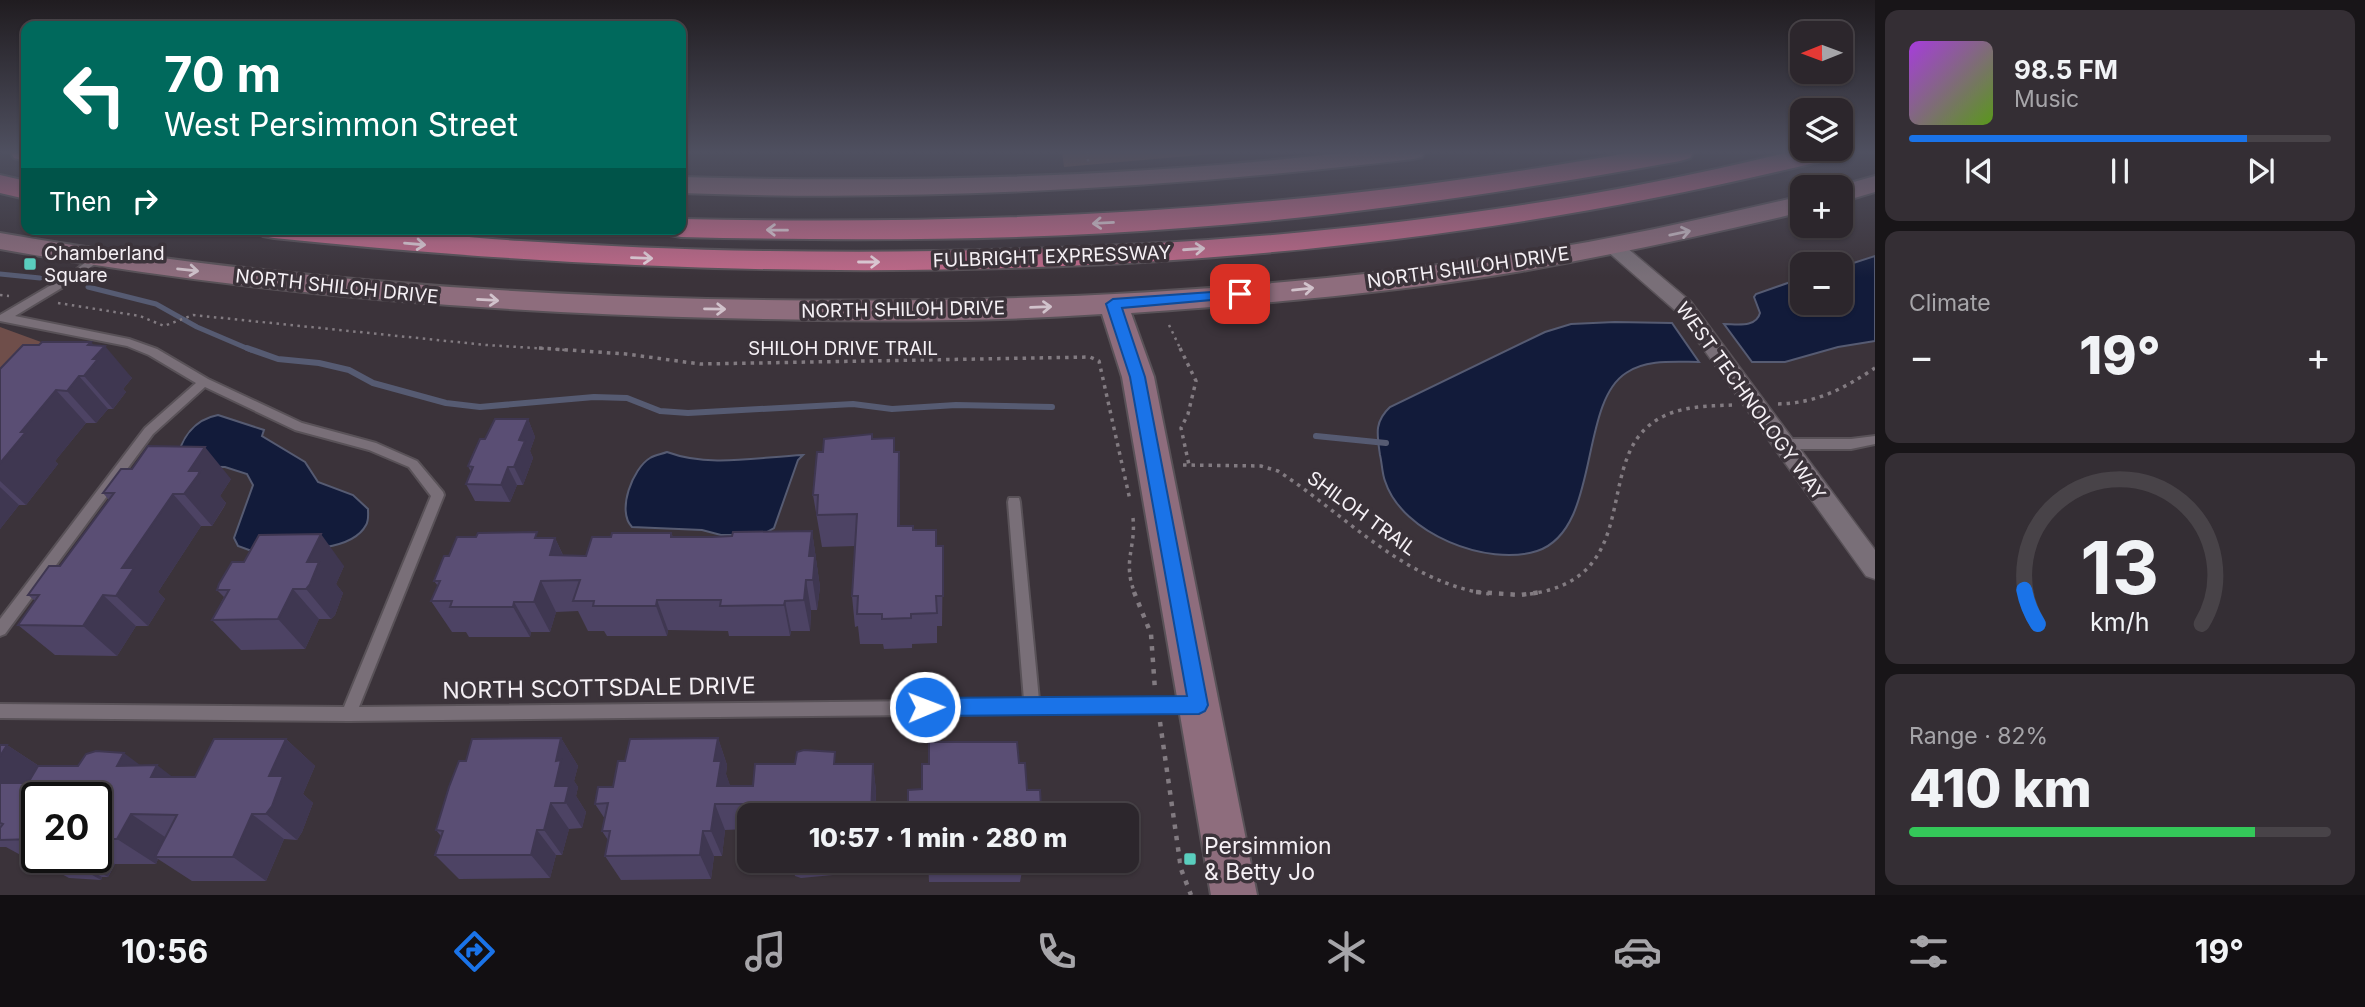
<!DOCTYPE html>
<html lang="en">
<head>
<meta charset="utf-8">
<style>
  :root { --surface:#2c262c; --page:#342e34; --text:#f1f3f6; --muted:#a6a5a9; --line:#484348; --accent:#1a73e8 }
  body { margin:0; font-family:Inter,sans-serif; background:var(--page); color:var(--text); height:100vh; display:flex; flex-direction:column; font-size:26px; white-space:nowrap }
  * { box-sizing:border-box; margin:0 }
  p { font-size:23px; color:var(--muted) }
  .icon { flex:none; width:38px; height:38px; fill:none; stroke:currentColor; stroke-width:2; stroke-linecap:round; stroke-linejoin:round }
  .map { position:relative; flex:1; overflow:hidden }
  .sheet { display:flex; flex-direction:column; gap:10px; padding:10px; background:#181518; width:490px }
  .sheet>* { flex:none }
  .top-card { position:absolute; left:21px; top:21px; width:665px; height:214px; border-radius:14px; box-shadow:0 2px 5px #0004,0 0 0 2px var(--line); background:#00695c; color:#fff; overflow:hidden }
  .needle { width:46px; rotate:269deg }
  .fabs { position:absolute; left:1790px; top:21px; display:grid; gap:14px }
  .fabs a { display:grid; place-items:center; width:63px; height:63px; border-radius:14px; background:var(--surface); box-shadow:0 2px 5px #0004,0 0 0 2px var(--line); font-size:35px }
  .speed { position:absolute; left:21px; top:782px; display:flex; gap:14px; font-size:35px; font-weight:700; text-align:center }
  .speed>* { display:grid; place-content:center; width:91px; height:91px; border-radius:50%; background:var(--surface); box-shadow:0 2px 5px #0004,0 0 0 2px var(--line); line-height:1 }
  .speed .limit { border:4px solid #111; border-radius:10px; background:#fff; color:#111 }
  .pin { position:absolute; display:grid; place-items:center; width:60px; height:60px; color:#fff; margin:-30px; border-radius:14px; box-shadow:0 4px 10px #0006 }
  .me { position:absolute; width:77px; margin:-38px; rotate:89deg; stroke-linejoin:round; filter:drop-shadow(0 0 5px #0008) }
  .turn { display:flex; align-items:center; gap:24px; height:147px; padding:0 28px; font-size:32px }
  .turn .icon { width:91px; height:91px; stroke-width:2.5 }
  .turn b { display:block; font-size:49px; line-height:60px }
  .then { display:flex; align-items:center; height:66px; padding:0 28px; background:#0003; gap:14px; font-size:26px }
  .big { font-size:52px; font-weight:800; line-height:1.1 }
  .sheet .card { flex:1; display:flex; flex-direction:column; justify-content:center; gap:10px; min-width:0; padding:0 24px; border-radius:14px; background:var(--page) }
  .sheet .dial { align-items:center; gap:0 }
  .dial svg { height:182px; overflow:visible; fill:none; stroke:var(--line); stroke-width:7; stroke-linecap:round; text-anchor:middle }
  .dial text { fill:var(--text); stroke:none }
  .song { display:flex; align-items:center; gap:21px }
  .cover { width:84px; height:84px; border-radius:10px; background:linear-gradient(135deg,hsl(280 70% 55%),hsl(90 70% 35%)) }
  .played { height:7px; border-radius:4px; background:linear-gradient(90deg,var(--accent) 80%,var(--line) 80%) }
  .keys { display:flex; justify-content:space-around; direction:ltr }
  .heat { display:flex; justify-content:space-between; align-items:center; font-size:38px; direction:ltr }
  .charge { height:10px; border-radius:5px; background:linear-gradient(90deg,#34c759 82%,var(--line) 0) }
  .trip { position:absolute; left:737px; top:803px; width:402px; height:70px; border-radius:14px; background:var(--surface); box-shadow:0 2px 5px #0004,0 0 0 2px var(--line); font-weight:800; line-height:70px; text-align:center }
  .menu { display:flex; height:112px; justify-content:space-around; align-items:center; background:#120f12; color:var(--muted) }
  .menu .icon { width:49px; height:49px }
  .menu .current { color:var(--accent) }
  .menu b { font-size:32px; color:var(--text) }
  main { display:flex; flex:1; min-height:0 }
  .map>svg:first-child { display:block }
  .green { fill:#6f4e4a }
  .water { fill:#121b3a; stroke:#565b72; stroke-width:2 }
  .lines { fill:none; stroke-linecap:round; stroke-linejoin:round }
  .stream-far1 { stroke:#565b72; stroke-width:5 }
  .stream { stroke:#565b72; stroke-width:6 }
  .lane-casing { stroke:#595258; stroke-width:4 }
  .street-casing { stroke:#595258; stroke-width:3 }
  .secondary-casing { stroke:#595258; stroke-width:4 }
  .highway-casing { stroke:#595258; stroke-width:4 }
  .path-far2 { stroke:#827b81; stroke-width:2.5; stroke-dasharray:2.5 4.5; stroke-linecap:butt }
  .path-far1 { stroke:#827b81; stroke-width:3.5; stroke-dasharray:3.5 5; stroke-linecap:butt }
  .path { stroke:#827b81; stroke-width:4.5; stroke-dasharray:4.5 7; stroke-linecap:butt }
  .lane { fill:#796f78; fill-rule:evenodd }
  .street { fill:#796f78; fill-rule:evenodd }
  .secondary { fill:#8e6d7d; fill-rule:evenodd }
  .highway { fill:#c06989; fill-rule:evenodd }
  .wall { fill:#4d4364; fill-rule:evenodd }
  .shaded-wall { fill:#3f3751 }
  .building { fill:#5a4e74; stroke:#3f3751; stroke-width:2 }
  .oneway { stroke:#ead5df }
  .oneway2 { stroke:#d1c2cb }
  .route { fill:#1a73e8; stroke:#114b97; stroke-width:2 }
  .poi-dot { fill:#5acebe; stroke:#3b333a; stroke-width:2.5 }
  .labels { text-anchor:middle; stroke-width:7; stroke-linejoin:round; paint-order:stroke }
  .poi-label { font-size:19px; fill:#f5f0f5; stroke:#3b333a; text-anchor:start }
  .street-label { font-size:19px; fill:#f5f0f5; stroke:#3b333a }
  .near-street-label { font-size:23px; fill:#f5f0f5; stroke:#3b333a }
  .near-poi-label { font-size:23px; fill:#f5f0f5; stroke:#3b333a; text-anchor:start }
</style>
</head>
<body>
<main>
<div class="map">
<svg width="1875" height="895" viewBox="0 0 1875 895">
  <rect width="100%" height="100%" fill="#3b333a"/>
  <path class="green" d="M1062,152H1234L1064,167Z
    M0,327L52,346L0,403Z"/>
  <path class="water" d="M1875,256V341L1838,347L1785,362H1752L1724,324C1737,324 1756,328 1760,313L1754,297L1756,294L1802,278V303H1841V267Z
    M1615,322L1672,323L1699,362C1675,362 1646,359 1626,373C1578,404 1601,530 1537,551C1488,567 1402,534 1385,481C1382,473 1382,463 1380,455C1377,434 1374,422 1390,407L1545,332L1571,324Z
    M218,415L264,430L262,436L305,462L318,482L353,495L368,509C368,515 369,520 366,525C350,556 280,549 249,550L238,546L234,538L253,485L247,474L225,467L175,466C180,441 191,420 218,415Z
    M667,452C710,468 758,457 803,455L798,460L774,528L762,535H721L702,530L632,527C616,511 633,468 650,458C655,455 662,454 667,452Z"/>
  <g class="lines">
    <path class="stream-far1" d="M0,274L40,278
      M88,287L156,304L197,327L251,350"/>
    <path class="stream" d="M247,348L278,359L319,363L349,370L373,383L446,403L480,407L594,397L627,398L660,411L688,413L853,404L892,409L956,405L1052,407
      M1316,436L1386,443"/>
    <defs>
      <path id="lane" d="M94,256L99,259L98,261L78,278L15,316L129,339L157,349L208,379L302,423L376,443L417,461L443,492L444,495L359,707L1024,700L1008,502L1009,498H1019L1020,502L1039,700L1195,698L1200,700L1203,705L1200,710L1195,712L349,721L0,718V704L344,707L431,496L409,467L369,450L295,430L205,387L153,434L5,634L0,636V619L145,428L196,383L149,355L127,346L0,321V315L70,274Z
        M1875,436V444L1851,449H1784L1778,444L1784,439H1851Z"/>
      <path id="street" d="M1613,240L1620,242L1691,302L1875,550V579L1866,576L1677,312L1606,250L1604,246Z"/>
      <path id="secondary" d="M1349,152H1425L1422,157L1413,159C1170,188 926,202 681,193V177C904,183 1127,178 1349,152Z
        M1875,176V192L1841,202V187H1836Z
        M1802,196V212C1709,234 1616,254 1522,271C1392,293 1261,304 1131,313L1154,377L1257,895H1211L1122,377L1102,314C974,323 846,321 718,318C477,312 238,292 0,249V233C234,274 470,293 707,299C978,305 1248,295 1516,254C1612,240 1707,218 1802,196Z"/>
      <path id="highway" d="M10,152H26V161L14,158Z
        M1632,152H1694L1690,158L1680,161C1515,191 1350,216 1183,228C1016,241 848,241 681,237L670,235L666,229H681V219C1001,226 1318,210 1632,152Z
        M1789,152H1838L1834,158C1324,286 795,292 274,238L263,236L259,229C295,229 331,228 367,229C418,231 470,238 521,241C603,246 686,250 768,251C1109,256 1457,234 1789,152Z
        M0,175L26,181V199L0,193Z"/>
    </defs>
    <use href="#lane" class="lane-casing"/>
    <use href="#street" class="street-casing"/>
    <use href="#secondary" class="secondary-casing"/>
    <use href="#highway" class="highway-casing"/>
    <path class="path-far2" d="M1088,152V163
      M0,295L9,296
      M58,303L140,316L164,326L193,315L486,345L566,350
      M1169,325L1181,350"/>
    <path class="path-far1" d="M539,348L626,354L700,364L1090,357L1099,361L1130,500
      M1180,348L1196,381L1188,414L1181,428L1189,465
      M1778,404C1817,403 1843,389 1875,368
      M1183,465L1261,466L1278,471C1346,515 1405,583 1489,594
      M1133,518C1136,549 1122,561 1135,594
      M1530,594C1651,577 1587,452 1664,416C1685,406 1709,406 1732,405"/>
    <path class="path" d="M1134,592L1151,634L1155,690
      M1476,592L1520,595L1542,592
      M1160,722L1181,869L1191,895"/>
    <use href="#lane" class="lane"/>
    <use href="#street" class="street"/>
    <use href="#secondary" class="secondary"/>
    <use href="#highway" class="highway"/>
  </g>
  <path class="wall" d="M94,346L132,378L123,389L126,392L113,409H108L96,423H86L55,461L58,464L26,505H19L0,529V369Z
    M528,419L535,437L530,451L533,458L523,485H517L510,502L475,501L466,484L471,472L468,466L485,439Z
    M873,438L895,452H899L900,526L913,530L936,546H943L942,626H937V643L912,644V648L884,649L883,644H860L858,626L855,627L852,596L855,546L822,547L813,495L823,452Z
    M231,479L220,496L226,503L224,507L212,526H201L158,592L165,599L148,626H136L117,656L55,655L18,625L35,601L28,595L60,566L109,500L103,493Z
    M812,531L820,587L817,610H811L810,631H791L790,636H729L728,631L668,630L667,636H607L604,631H588L578,611L556,612L550,632H531L530,637H469L466,632H452L431,601L438,586L434,581L449,556L476,537L555,538L563,555L586,556L611,537L671,533L673,537H712Z
    M344,566L336,584L343,593L335,615L331,619H319L305,649L241,650L212,620L224,597L217,590Z
    M561,738L578,766L574,781L578,787L576,796L586,812L582,828L569,829L562,855H556L550,878L459,879L435,855L441,836L436,830L466,761Z
    M718,738L727,765L726,774L730,786H753L837,764H873L876,791L875,816H749V846L746,837L747,829L725,830L722,856H714L711,879L621,880L605,856L608,840L602,831L605,819L595,804L613,787L625,761Z
    M286,739L315,766L303,794L313,803L302,832L297,840L284,839L266,881H192L158,859L156,864H115L108,877H102L101,880L69,878L43,864H37L6,847H0V745H7L39,766L140,765L173,777H195ZM37,798H96V858H37Z
    M1019,763L1027,790L1041,807L1040,816H909L908,790L922,789Z
    M755,861H873L833,862V875L801,878L795,876L791,862H755Z
    M928,861H1024L1020,882H929Z"/>
  <path class="shaded-wall" d="M91,342L100,352L105,346L132,378L123,389L126,392L113,409L84,376L93,359L88,345Z
    M79,376L108,409L96,423L67,391Z
    M56,390L86,423L55,461L58,464L26,505L0,481V463L21,432Z
    M528,419L535,437L530,451L533,458L523,485L514,467L519,440Z
    M205,447L231,479L220,496L226,503L212,526L184,494L189,471Z
    M899,452L900,484V557L898,526Z
    M508,467L517,485L510,502L501,485Z
    M0,487L19,505L0,529Z
    M173,494L201,526L158,592L165,599L148,626L116,596L122,568Z
    M812,531L820,587L817,610L809,556Z
    M321,534L344,566L336,584L343,593L335,615L331,619L306,589L307,562Z
    M555,538L569,569L550,555Z
    M806,580L811,610L810,631L804,600Z
    M541,581L556,612L550,632L534,602Z
    M293,589L319,619L305,649L278,619Z
    M103,595L136,626L117,656L83,626Z
    M657,600L668,630L667,636L656,606Z
    M785,601L791,631L790,636L784,605Z
    M514,602L531,632L530,637L513,607Z
    M561,738L578,766L574,781L578,787L576,796L586,812L582,828L555,786L556,761Z
    M718,738L727,765L726,774L731,788L717,786L714,761Z
    M286,739L315,766L303,794L313,803L302,832L297,840L266,814L269,776Z
    M7,745L48,772L24,810L0,795V756Z
    M124,753L152,774L157,765L192,792L117,766Z
    M873,764L876,791L875,816H871Z
    M551,803L569,829L562,855L544,830Z
    M715,804L725,830L722,856L711,831Z
    M131,814L168,839L155,857L158,859L156,864L117,839Z
    M252,814L284,839L266,881L233,857Z
    M537,830L556,855L550,878L531,855Z
    M703,831L714,856L711,879L700,855Z
    M96,852L115,864L108,877L75,858H96Z
    M62,858H68L102,877L101,880Z
    M829,861L833,862V875Z"/>
  <path class="building" d="M42,342H91L88,345L105,346L93,359H98L84,376H79L67,391L56,390L21,432H26L0,463V369L23,345H39Z
    M495,419H528L519,440L525,441L514,467H508L501,485L466,484L473,467L468,466L480,439H485Z
    M872,434V439L894,438V452H899L898,526H913V530H936V546H943V596H936L937,613L911,614V618L882,619V614H857L858,596H852L857,514L817,515L818,495H813L817,452H823L824,439Z
    M148,446L205,447L189,471H200L198,475L184,494H173L122,568H134L116,596L103,595L83,626L18,625L39,595H28L49,566H60L114,493H103L121,469H132Z
    M812,531L809,556H815L813,580H806L804,600L785,601L784,605L720,606L721,600H657L656,606H593L594,601H573L580,580L541,581L534,602H514L513,607H450L452,601H431L440,581H434L444,556H449L457,537H476L478,533L537,532L535,538H555L550,555L586,556L592,537H611L612,533H671V537H712L732,536L733,532Z
    M321,534L307,562H319L310,584L306,589H293L278,619L212,620L229,590H217L219,584L232,562H244L259,535Z
    M561,738L556,761L561,760L555,786H569L565,803H551L544,830H537L531,855H435L443,831L436,830L449,787L459,761H466L472,739Z
    M718,738L714,761H721L717,786H753L755,764H795L797,752L804,750L835,752L834,764H873L871,816H749V837H746L750,804H715L711,831H703L700,855L605,856L610,831H602L608,803L595,804L598,787H613L618,761H625L630,739Z
    M214,739H286L269,776H283L272,806L266,814H252L233,857H155L177,815L131,814L117,839H96V798H37V855H26L35,839L0,840V828L3,824L0,823V783H28L38,766H78L86,754L96,751L124,753L117,766L157,765L151,777H195Z
    M929,742H1017L1019,763H1025L1027,790H1040L1041,807H1028L1029,816H922V807H908V790L922,789V764H929Z
    M0,745H7L0,756Z"/>
  <defs><path id="oneway-shaft" d="M-6 0H5M1.5-3L5.5 0L1.5 3" fill="none" stroke-width="1.6" stroke-linecap="round" stroke-linejoin="round" transform="scale(1.75)"/></defs>
  <g class="oneway">
    <use href="#oneway-shaft" transform="translate(1103 223) rotate(177)"/>
    <use href="#oneway-shaft" transform="translate(777 230) rotate(-179)"/>
    <use href="#oneway-shaft" transform="translate(415 244) rotate(5)"/>
    <use href="#oneway-shaft" transform="translate(1194 249) rotate(-4)"/>
    <use href="#oneway-shaft" transform="translate(642 258) rotate(2)"/>
    <use href="#oneway-shaft" transform="translate(869 262)"/>
  </g>
  <g class="oneway2">
    <use href="#oneway-shaft" transform="translate(1680 233) rotate(-12)"/>
    <use href="#oneway-shaft" transform="translate(188 270) rotate(6)"/>
    <use href="#oneway-shaft" transform="translate(1303 289) rotate(-6)"/>
    <use href="#oneway-shaft" transform="translate(488 300) rotate(3)"/>
    <use href="#oneway-shaft" transform="translate(1041 307) rotate(-2)"/>
    <use href="#oneway-shaft" transform="translate(715 309) rotate(1)"/>
  </g>
  <linearGradient id="sky" x2="0" y2="1"><stop stop-color="#201c20"/><stop offset="0.55" stop-color="#4f5060"/><stop offset="1" stop-color="#4f5060" stop-opacity="0"/></linearGradient>
  <rect width="1875" height="277" fill="url(#sky)"/>
  <path class="route" d="M1240,290L1245,291V297L1122,308L1145,377L1208,705L1205,711L1199,714L925,716L918,713L915,707L918,701L925,698L1187,696L1130,377L1106,304L1113,299Z"/>
  <g class="poi-dot">
    <rect x="23" y="257" width="14" height="14" rx="3.5"/>
    <rect x="1183" y="852" width="14" height="14" rx="3.5"/>
  </g>
  <g class="labels">
    <g class="poi-label">
      <text x="44" y="260">Chamberland<tspan x="44" dy="22">Square</tspan></text>
    </g>
    <g class="street-label">
      <text transform="translate(1052 256) rotate(-2)" y="7">FULBRIGHT EXPRESSWAY</text>
      <text transform="translate(1468 267) rotate(-8)" y="7">NORTH SHILOH DRIVE</text>
      <text transform="translate(337 286) rotate(6)" y="7">NORTH SHILOH DRIVE</text>
      <text transform="translate(903 309) rotate(-1)" y="7">NORTH SHILOH DRIVE</text>
      <text x="843" y="355">SHILOH DRIVE TRAIL</text>
      <text transform="translate(1751 401) rotate(54)" y="7">WEST TECHNOLOGY WAY</text>
      <text transform="translate(1362 513) rotate(36)" y="7">SHILOH TRAIL</text>
    </g>
    <g class="near-street-label">
      <text transform="translate(599 688) rotate(-1)" y="8">NORTH SCOTTSDALE DRIVE</text>
    </g>
    <g class="near-poi-label">
      <text x="1204" y="854">Persimmion<tspan x="1204" dy="26">&amp; Betty Jo</tspan></text>
    </g>
  </g>
</svg>
<div class="fabs">
<a><svg class="needle" viewBox="-14 -14 28 28"><path d="M0-13l5 13h-10z" fill="#e53935"/><path d="M0 13l5-13h-10z" fill="#a6a5a9"/></svg></a>
<a><svg class="icon" aria-label="layers" viewBox="0 0 24 24"><path d="M12 4l9 5-9 5-9-5zM3 14l9 5 9-5"/></svg></a>
<a>+</a>
<a>−</a>
</div>
<div class="speed"><div class="limit">20</div></div>
<div class="pin" style="left:1240px;top:294px;background:#d93025"><svg class="icon" aria-label="arrive" viewBox="0 0 24 24"><path d="M6 21V4h12l-3 4 3 4H6"/></svg></div>
<svg class="me" style="left:925px;top:707px" viewBox="-20 -20 40 40"><circle r="17" fill="#1a73e8" stroke="#fff" stroke-width="3"/><path d="M0-11L8 9 0 5-8 9z" fill="#fff"/></svg>
<div class="trip">10:57 · 1 min · 280 m</div>
<div class="top-card">
<div class="turn"><svg class="icon" aria-label="left" viewBox="0 0 24 24"><path d="M17 20v-9H6M10 6l-5 5 5 5"/></svg><div><b>70 m</b>West Persimmon Street</div></div>
<div class="then">Then<svg class="icon" aria-label="right" viewBox="0 0 24 24"><path d="M7 20v-9h11M14 6l5 5-5 5"/></svg></div>
</div>
</div>
<section class="sheet">
<div class="card">
<div class="song"><i class="cover"></i><div><b>98.5 FM</b><p>Music</p></div></div>
<div class="played"></div>
<div class="keys"><svg class="icon" aria-label="previous" viewBox="0 0 24 24"><path d="M18 5L8 12l10 7zM5 5v14"/></svg><svg class="icon" aria-label="pause" viewBox="0 0 24 24"><path d="M8 5v14M16 5v14"/></svg><svg class="icon" aria-label="next" viewBox="0 0 24 24"><path d="M6 5l10 7-10 7zM19 5v14"/></svg></div>
</div>
<div class="card"><p>Climate</p>
<div class="heat"><a>−</a><b class="big">19°</b><a>+</a></div>
</div>
<div class="card dial"><svg viewBox="0 0 100 80">
<path d="M14 69A42 42 0 1 1 86 69"/>
<path d="M14 69A42 42 0 0 1 8 54" stroke="#1a73e8"/>
<text x="50" y="56" font-size="32" font-weight="700">13</text>
<text x="50" y="72" font-size="11">km/h</text>
</svg></div>
<div class="card"><p>Range · 82%</p><b class="big">410 km</b><div class="charge"></div></div>
</section>
</main>
<nav class="menu">
<b>10:56</b>
<svg class="icon current" aria-label="directions" viewBox="0 0 24 24"><path d="M12 3l9 9-9 9-9-9zM9 14v-3h6M13 9l2 2-2 2"/></svg>
<svg class="icon" aria-label="music" viewBox="0 0 24 24"><path d="M9 18V5l10-2v13"/><circle cx="6" cy="18" r="3"/><circle cx="16" cy="16" r="3"/></svg>
<svg class="icon" aria-label="phone" viewBox="0 0 24 24"><path d="M5 4h4l2 5-3 2q2 4 5 5l2-3 5 2v4C11 20 4 13 5 4z"/></svg>
<svg class="icon" aria-label="climate" viewBox="0 0 24 24"><path d="M12 3v18M4 7l16 10M4 17L20 7"/></svg>
<svg class="icon" aria-label="car" viewBox="0 0 24 24"><path d="M5 17H2v-5l4-1 3-4h7l3 4 3 1v5h-3M9 17h6M6 11h13"/><circle cx="7" cy="17" r="2"/><circle cx="17" cy="17" r="2"/></svg>
<svg class="icon" aria-label="filters" viewBox="0 0 24 24"><path d="M4 7h16M4 17h16"/><circle cx="9" cy="7" r="2"/><circle cx="15" cy="17" r="2"/></svg>
<b>19°</b>
</nav>
</body>
</html>
